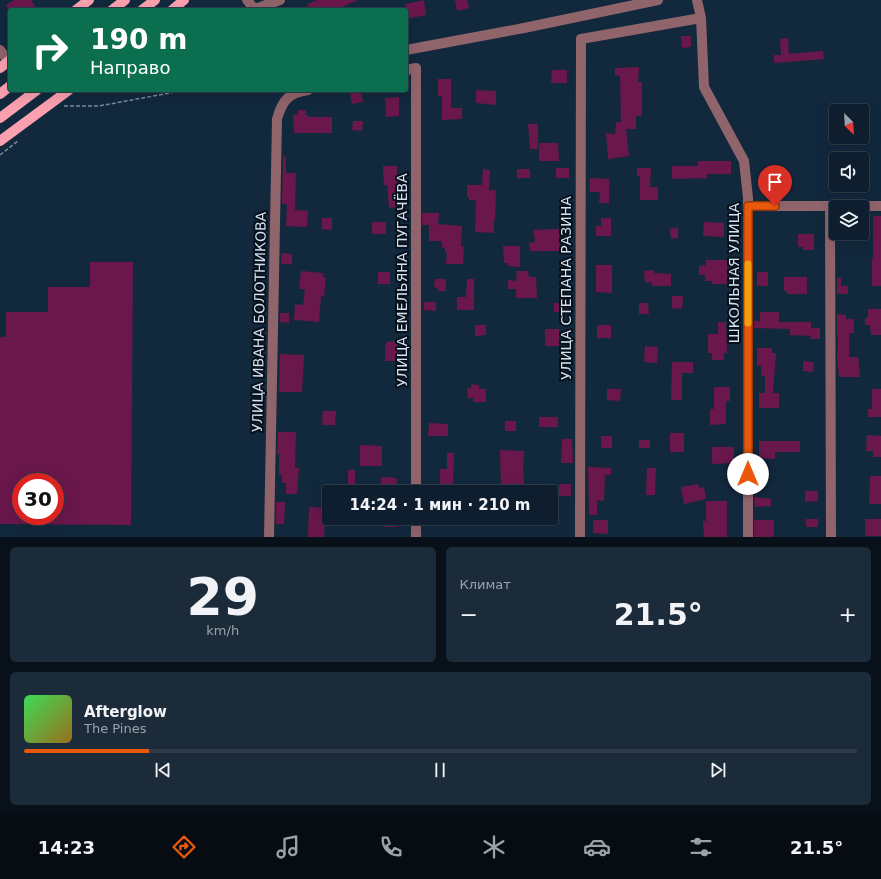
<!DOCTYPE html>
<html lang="ru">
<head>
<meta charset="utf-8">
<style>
  :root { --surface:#0e1e2e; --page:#1c2b3a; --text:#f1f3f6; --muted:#9ba2aa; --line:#2e3c4a; --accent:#ea580c }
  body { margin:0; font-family:"DejaVu Sans",sans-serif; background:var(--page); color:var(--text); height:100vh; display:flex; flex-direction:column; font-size:15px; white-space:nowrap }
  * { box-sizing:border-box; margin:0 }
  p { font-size:13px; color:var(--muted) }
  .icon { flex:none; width:22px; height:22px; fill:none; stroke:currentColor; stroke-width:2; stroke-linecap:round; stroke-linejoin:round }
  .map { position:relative; height:537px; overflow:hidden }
  .sheet { display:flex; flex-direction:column; gap:10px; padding:10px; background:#081019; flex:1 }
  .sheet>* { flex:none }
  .guide { position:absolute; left:8px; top:8px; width:400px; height:84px; border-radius:4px; box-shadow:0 4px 16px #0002,0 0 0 1px var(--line); background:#0b6e4f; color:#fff; overflow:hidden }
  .needle { width:26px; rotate:156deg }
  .fabs { position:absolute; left:829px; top:104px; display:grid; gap:8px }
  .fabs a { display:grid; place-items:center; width:40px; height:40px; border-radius:4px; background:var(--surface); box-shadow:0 4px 16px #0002,0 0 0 1px var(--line); font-size:20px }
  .speed { position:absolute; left:12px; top:473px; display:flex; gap:8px; font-size:20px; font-weight:700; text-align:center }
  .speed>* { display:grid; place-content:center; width:52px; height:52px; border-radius:50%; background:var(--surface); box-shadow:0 4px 16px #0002,0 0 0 1px var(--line); line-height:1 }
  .speed .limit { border:6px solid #d22; background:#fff; color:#111 }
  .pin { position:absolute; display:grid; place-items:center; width:34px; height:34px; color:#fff; margin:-41px -17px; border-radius:50% 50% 50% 0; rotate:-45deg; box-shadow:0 0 4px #0007 }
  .pin .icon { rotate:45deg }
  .me { position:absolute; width:44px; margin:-22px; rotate:0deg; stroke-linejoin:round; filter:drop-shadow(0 0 3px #0008) }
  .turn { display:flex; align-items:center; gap:14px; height:84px; padding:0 16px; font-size:18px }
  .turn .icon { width:52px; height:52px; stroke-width:2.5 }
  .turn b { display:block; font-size:28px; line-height:34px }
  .big { font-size:30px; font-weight:600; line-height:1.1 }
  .sheet .widget { flex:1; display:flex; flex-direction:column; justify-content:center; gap:6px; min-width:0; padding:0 14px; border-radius:6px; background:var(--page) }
  .sheet .dial { align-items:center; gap:0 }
  .dial b { font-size:52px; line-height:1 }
  .song { display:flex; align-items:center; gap:12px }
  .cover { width:48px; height:48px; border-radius:6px; background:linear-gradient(135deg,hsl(130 70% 55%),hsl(40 70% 35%)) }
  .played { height:4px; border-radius:2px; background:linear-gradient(90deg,var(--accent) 15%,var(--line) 15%) }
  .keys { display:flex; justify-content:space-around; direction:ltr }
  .heat { display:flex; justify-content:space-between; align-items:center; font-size:22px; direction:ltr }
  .sheet .tiles { flex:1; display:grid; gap:10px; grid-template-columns:1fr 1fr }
  .widget:last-child { grid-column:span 2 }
  .trip { position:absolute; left:322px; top:485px; width:236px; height:40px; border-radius:4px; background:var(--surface); box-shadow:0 4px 16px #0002,0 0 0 1px var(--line); font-weight:600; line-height:40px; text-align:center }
  .menu { display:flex; height:64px; justify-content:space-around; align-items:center; background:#060c12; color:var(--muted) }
  .menu .icon { width:28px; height:28px }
  .menu .selected { color:var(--accent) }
  .menu b { font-size:18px; color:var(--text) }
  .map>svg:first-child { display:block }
  .building { fill:#6a174c; fill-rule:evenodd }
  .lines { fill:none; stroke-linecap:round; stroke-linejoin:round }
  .path { stroke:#788a9b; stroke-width:1.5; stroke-dasharray:4 2; stroke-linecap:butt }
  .minor { stroke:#90646b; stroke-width:10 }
  .major { stroke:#fba0af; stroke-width:10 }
  .route-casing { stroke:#983908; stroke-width:10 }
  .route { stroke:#ea580c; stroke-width:7 }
  .slow { stroke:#f59e0b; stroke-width:7 }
  .labels { text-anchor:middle; stroke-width:4; stroke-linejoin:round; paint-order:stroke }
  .street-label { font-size:14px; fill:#d3e1ef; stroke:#07101a }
</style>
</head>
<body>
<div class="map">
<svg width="881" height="537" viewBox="0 0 881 537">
  <rect width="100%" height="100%" fill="#12283d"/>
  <path class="building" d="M14,0H31L37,10H9L6,5Z
    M317,0H358L335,10H310L307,4Z
    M424,0L426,15L406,19V4Z
    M455,0H467L469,8L457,11Z
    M681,36H691V47L682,48Z
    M788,38L789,54L823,51L824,59L774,63V55H781L780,39Z
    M639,67L638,82H642V116H636V129H626L629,156L608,159L606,133L615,134L616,122H621L620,76L615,75V68Z
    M552,70H567V83H551Z
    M438,79H451V108H462V119L442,120V96H438Z
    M476,90L496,91V105L476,103Z
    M361,91L363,102L352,104L350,93Z
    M399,97V116L386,117L385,98Z
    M298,110H306V115H308V117H332V133H294L293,115H298Z
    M353,121H363L362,131L352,130Z
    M528,124H538V149H530Z
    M539,143H558L559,161H539Z
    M283,156L286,157V173H296L295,210L308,211L307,227L286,226L287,204H282Z
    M698,161H731V174H707V178L672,179V166H698Z
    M383,166H397L398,207L389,208L387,185H384Z
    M556,168H569V178H556Z
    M637,168H651L650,187H658V200H640V176H637Z
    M483,169L490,170L489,190H496L495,220H494V233L475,232L476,200H469V197H467V185H482Z
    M517,169H530V178H517Z
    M590,178L609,179V203H599L600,192H589Z
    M422,213H439L438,224L462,226L461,246L464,247L463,264H446L447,253H445V248H442V241H429V225H422Z
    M873,216H881V286H872V258H873Z
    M322,218H332V230L322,229Z
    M601,218H611V236H596V226H601Z
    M372,222H386V234H372Z
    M704,222L724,223V237L703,236Z
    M678,227V238L671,239L670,229Z
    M559,229L560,251H530L529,243L535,242L533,230Z
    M798,234H814V250H803V247H798Z
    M503,246H520V267L508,266V263H504Z
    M281,253L292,254V264H281Z
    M706,260H727V284H712V281H705V275H699V266L706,265Z
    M90,262H133L131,525L0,524V337H6V312H48V287H90ZM21,482H55V516H21Z
    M596,265H612V293L596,292Z
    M654,270V273L671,274V286H652L651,282L645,283L644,271Z
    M301,271L323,273V277L326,278L324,296H321L319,322L294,320L295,304L303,305L305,289H299Z
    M517,271H528L529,277H536L537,298H516V289H508V280L516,281Z
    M378,272H390V284H378Z
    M757,272H768V286H757Z
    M784,277H807V294H787V291H784Z
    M837,278H841V286H848V294H837Z
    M435,279H446V291H438V288L434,287Z
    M467,279H474V310H457V297H466Z
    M672,296H683L682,309L672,308Z
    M424,302H436V311L424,310Z
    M554,303H567V312H554Z
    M639,303H648L649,314H639Z
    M868,309H881V335H871L870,325H865V318H868Z
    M760,312H779V322H811V328H820V339H810L811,336L790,335V329L754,328V321H760Z
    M280,313H289V323L280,322Z
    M837,314L846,315V319H854V333H849V357H858L860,377H839L837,358L838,338H837Z
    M718,322H726L727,353H724V360H712V353H708V334H718Z
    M475,325H486V335L475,336Z
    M597,325H611V338H597Z
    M545,329H559V346H545Z
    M394,341V343H398V351H401L402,361H385V345H386V342Z
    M645,346L658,347L657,363L644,362Z
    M757,348H772V353H776L773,393H779V408H759V393H765V376H761V366H757Z
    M280,354L304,355L302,392H279Z
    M803,361L814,362L813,372L803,371Z
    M672,362H693V373H682V400H671Z
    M471,384L479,385V389H486V402H473V398H468L467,388H471Z
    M714,387H730V401H726V424L710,425V409H714Z
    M607,389H621L620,401L607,400Z
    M872,389H881V417H868V409H872Z
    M323,411H336L335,425H322Z
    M539,417H558V427H539Z
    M505,421H516V431H505Z
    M429,423L448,424V436H428Z
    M278,432H296L295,468H299L297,494H286V483H282V475H279V454H277Z
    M670,433H684V452H670Z
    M867,435L881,436V457H873V451H866Z
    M601,436H612V448H601Z
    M562,439H572L573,463H561Z
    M639,440H650V448H639Z
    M759,441H800V452H775V459L761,458L760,473H754V457H759Z
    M360,445L382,446V466H360Z
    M712,447H734V463L712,464Z
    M500,450L524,451L523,469L525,492H501Z
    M447,453H454L453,487L440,486V469H447Z
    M588,467L611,468V475H605L604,501L597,500V515H589Z
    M647,468H656L655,495H646Z
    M348,470H355V485H348Z
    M870,476H881V504H869Z
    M381,477L397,478L396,491L380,492Z
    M559,484H571V496H559Z
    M698,484L699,488L704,487L706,499L684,504L681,487Z
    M805,491H818V501L805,502Z
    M754,497L771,499V506L755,507Z
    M706,501H727V537H704L703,521H706Z
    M276,502H285L284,524H276Z
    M309,507L328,508V519H325L324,537H308Z
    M384,518H397V527H384Z
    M806,519H818V527H806Z
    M865,519H881V536H865Z
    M593,520H608V534L593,533Z
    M754,520H774V537H754Z"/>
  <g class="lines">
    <path class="path" d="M64,106H99L186,90
      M0,155L19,140"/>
    <path class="minor" d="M247,0L255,10
      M255,9L280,0
      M701,18L704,87L744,161L748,198V537
      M0,50L8,61
      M406,50L524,28L658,0
      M406,70L416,68V492
      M748,206H881
      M830,206L831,537
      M416,518V537
      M269,537L277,119C282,101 288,93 308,90
      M580,537L581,39L701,18L697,0"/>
    <path class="major" d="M76,10L89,0
      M112,10L125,0
      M142,10L155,0
      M172,10L184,0
      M0,68L10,60
      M0,94L10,86
      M0,118L37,90
      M0,141L69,90"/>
  </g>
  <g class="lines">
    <defs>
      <path id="route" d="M748,474V206H775"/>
    </defs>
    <use href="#route" class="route-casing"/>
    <use href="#route" class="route"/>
    <path class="slow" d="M748,323V264"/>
  </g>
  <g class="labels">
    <g class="street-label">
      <text transform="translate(734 273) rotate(-90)" y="5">ШКОЛЬНАЯ УЛИЦА</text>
      <text transform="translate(402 280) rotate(-90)" y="5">УЛИЦА ЕМЕЛЬЯНА ПУГАЧЁВА</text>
      <text transform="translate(566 288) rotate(-90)" y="5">УЛИЦА СТЕПАНА РАЗИНА</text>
      <text transform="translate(259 322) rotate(-89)" y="5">УЛИЦА ИВАНА БОЛОТНИКОВА</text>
    </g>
  </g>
</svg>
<div class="fabs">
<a><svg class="needle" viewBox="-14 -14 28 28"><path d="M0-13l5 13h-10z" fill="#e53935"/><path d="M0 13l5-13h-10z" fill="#9ba2aa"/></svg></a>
<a><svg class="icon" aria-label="sound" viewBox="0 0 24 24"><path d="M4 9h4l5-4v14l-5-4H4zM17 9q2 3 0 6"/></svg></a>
<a><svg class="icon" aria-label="layers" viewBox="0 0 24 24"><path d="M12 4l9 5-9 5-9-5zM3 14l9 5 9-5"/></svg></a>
</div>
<div class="speed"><div class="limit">30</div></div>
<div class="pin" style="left:775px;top:206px;background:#d93025"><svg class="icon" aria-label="arrive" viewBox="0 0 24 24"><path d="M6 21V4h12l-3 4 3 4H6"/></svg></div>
<svg class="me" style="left:748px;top:474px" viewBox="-20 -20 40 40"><circle r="19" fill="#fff"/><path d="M0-13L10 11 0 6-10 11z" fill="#ea580c"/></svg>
<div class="trip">14:24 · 1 мин · 210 m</div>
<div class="guide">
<div class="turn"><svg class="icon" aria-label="right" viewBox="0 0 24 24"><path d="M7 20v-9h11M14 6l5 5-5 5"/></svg><div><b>190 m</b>Направо</div></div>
</div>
</div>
<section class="sheet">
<div class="tiles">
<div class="widget dial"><b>29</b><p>km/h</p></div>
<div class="widget"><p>Климат</p>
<div class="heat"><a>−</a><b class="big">21.5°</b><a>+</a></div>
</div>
<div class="widget">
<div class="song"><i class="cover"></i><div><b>Afterglow</b><p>The Pines</p></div></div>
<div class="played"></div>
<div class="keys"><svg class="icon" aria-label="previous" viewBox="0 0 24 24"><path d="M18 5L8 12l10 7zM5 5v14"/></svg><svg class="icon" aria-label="pause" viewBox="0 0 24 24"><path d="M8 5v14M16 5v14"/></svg><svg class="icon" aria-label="next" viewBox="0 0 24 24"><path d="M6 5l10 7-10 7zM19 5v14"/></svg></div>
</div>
</div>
</section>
<nav class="menu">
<b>14:23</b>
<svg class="icon selected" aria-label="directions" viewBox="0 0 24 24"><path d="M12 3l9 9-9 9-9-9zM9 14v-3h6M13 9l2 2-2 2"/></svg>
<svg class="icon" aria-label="music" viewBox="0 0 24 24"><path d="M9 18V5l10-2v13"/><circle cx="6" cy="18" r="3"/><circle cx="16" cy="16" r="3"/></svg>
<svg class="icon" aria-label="phone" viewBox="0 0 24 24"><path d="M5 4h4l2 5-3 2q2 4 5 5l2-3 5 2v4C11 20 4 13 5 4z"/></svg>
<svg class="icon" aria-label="climate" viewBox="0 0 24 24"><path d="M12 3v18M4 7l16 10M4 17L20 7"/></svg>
<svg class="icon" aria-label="car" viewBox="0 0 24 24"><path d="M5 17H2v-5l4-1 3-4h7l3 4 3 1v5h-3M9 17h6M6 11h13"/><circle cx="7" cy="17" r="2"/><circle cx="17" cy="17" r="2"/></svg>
<svg class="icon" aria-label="filters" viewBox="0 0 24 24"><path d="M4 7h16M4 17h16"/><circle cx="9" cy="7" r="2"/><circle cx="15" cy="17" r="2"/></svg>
<b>21.5°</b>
</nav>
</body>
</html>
